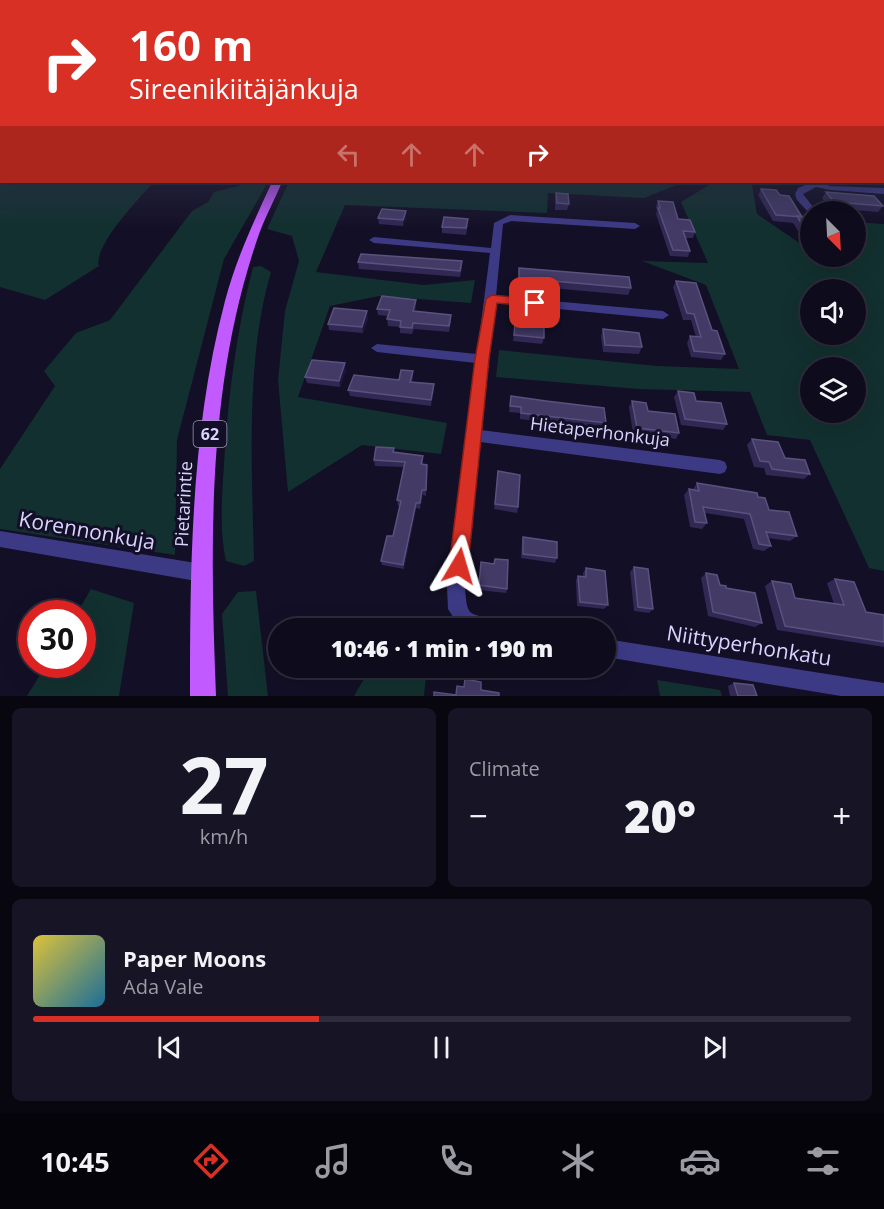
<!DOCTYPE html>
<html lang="en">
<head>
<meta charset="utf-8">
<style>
  :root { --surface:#0e0b1c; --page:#171425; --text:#f1f3f6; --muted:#9b9ba3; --line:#2e2b3b; --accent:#d93025 }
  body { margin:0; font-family:"Open Sans",sans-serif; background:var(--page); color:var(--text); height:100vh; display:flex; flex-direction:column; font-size:22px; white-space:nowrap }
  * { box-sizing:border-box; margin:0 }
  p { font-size:20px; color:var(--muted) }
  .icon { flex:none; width:33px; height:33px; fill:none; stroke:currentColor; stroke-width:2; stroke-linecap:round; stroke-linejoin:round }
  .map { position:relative; height:696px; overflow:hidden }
  .details { display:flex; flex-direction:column; gap:12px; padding:12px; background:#08060f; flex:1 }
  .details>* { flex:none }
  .guide { position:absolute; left:0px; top:0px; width:885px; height:183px; box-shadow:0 6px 24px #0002,0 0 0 2px var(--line); background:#d93025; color:#fff; overflow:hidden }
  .needle { width:39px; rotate:156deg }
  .fabs { position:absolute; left:800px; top:201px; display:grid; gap:12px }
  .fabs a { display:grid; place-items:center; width:66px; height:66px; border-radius:50%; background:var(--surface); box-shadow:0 6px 24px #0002,0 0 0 2px var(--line); font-size:30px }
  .speed { position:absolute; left:18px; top:600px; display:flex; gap:12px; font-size:30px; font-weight:700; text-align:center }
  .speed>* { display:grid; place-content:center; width:78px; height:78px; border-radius:50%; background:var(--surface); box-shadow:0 6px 24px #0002,0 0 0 2px var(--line); line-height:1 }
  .speed .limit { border:9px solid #d22; background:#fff; color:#111 }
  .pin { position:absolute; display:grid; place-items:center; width:51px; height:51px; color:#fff; margin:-26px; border-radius:12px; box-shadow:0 3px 9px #0006 }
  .me { position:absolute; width:66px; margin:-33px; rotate:7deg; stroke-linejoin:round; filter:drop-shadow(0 0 4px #0008) }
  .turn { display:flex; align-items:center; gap:21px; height:126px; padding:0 30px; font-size:27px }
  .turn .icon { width:78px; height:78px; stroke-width:2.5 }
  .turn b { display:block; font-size:42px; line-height:51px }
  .lanes { display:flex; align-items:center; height:57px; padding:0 30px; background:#0003; justify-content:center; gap:30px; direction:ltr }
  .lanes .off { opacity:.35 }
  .big { font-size:45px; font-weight:800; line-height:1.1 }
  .details .card { flex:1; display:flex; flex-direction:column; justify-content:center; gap:9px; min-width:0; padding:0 21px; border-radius:9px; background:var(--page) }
  .details .dial { align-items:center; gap:0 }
  .dial b { font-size:78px; line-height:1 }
  .song { display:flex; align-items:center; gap:18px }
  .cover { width:72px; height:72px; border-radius:9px; background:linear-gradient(135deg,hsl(50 70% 55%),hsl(200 70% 35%)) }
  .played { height:6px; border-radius:3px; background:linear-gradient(90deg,var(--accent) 35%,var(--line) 35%) }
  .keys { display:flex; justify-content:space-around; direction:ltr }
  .heat { display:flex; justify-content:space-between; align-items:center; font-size:33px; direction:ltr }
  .details .tiles { flex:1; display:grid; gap:12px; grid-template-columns:1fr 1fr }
  .card:last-child { grid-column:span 2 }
  .trip { position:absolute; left:268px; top:618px; width:348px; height:60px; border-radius:30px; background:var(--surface); box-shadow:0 6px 24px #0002,0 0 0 2px var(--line); font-weight:800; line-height:60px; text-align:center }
  .menu { display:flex; height:96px; justify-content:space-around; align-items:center; background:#06040b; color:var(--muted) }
  .menu .icon { width:42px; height:42px }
  .menu .on { color:var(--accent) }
  .menu b { font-size:27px; color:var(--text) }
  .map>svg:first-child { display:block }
  .green { fill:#12302f; fill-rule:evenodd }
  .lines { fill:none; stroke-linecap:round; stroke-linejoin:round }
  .street { fill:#3d3a85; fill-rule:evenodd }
  .primary { fill:#c25bff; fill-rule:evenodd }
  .wall { fill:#312854 }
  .shaded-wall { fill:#1d163a }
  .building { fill:#433a66; stroke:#5a527e; stroke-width:1.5 }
  .route { fill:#d93025; stroke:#8d1f18; stroke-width:1.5 }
  .labels { text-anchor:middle; stroke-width:6; stroke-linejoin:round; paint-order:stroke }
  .shield { fill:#130f26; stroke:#9e99be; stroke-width:1.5 }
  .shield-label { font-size:16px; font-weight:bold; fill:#d9d4ff }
  .street-label { font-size:18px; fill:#d9d4ff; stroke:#130f26 }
  .near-street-label { font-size:21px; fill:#d9d4ff; stroke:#130f26 }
</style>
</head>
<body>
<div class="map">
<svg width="884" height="696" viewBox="0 0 884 696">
  <rect width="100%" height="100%" fill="#130f26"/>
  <path class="green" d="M0,130L2,182H154C140,197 93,246 99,266L45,300L0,287Z
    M254,182H268L224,259L177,440L175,555L0,529V469L55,386L44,371L76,333L110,320L192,211L208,202L214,192Z
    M289,182H684L644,198L548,193L547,213L345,205L316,272L424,285L475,280L471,303L379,296L330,306L298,397L447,423L441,454L362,445L288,492L278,380L285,311L299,261L292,236L267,229Z
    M714,182L752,185L757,214L804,246H810V256H855V222L884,224V571L869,568L810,440L767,435L750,392L638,389L496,377L499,350L657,366L739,369L706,285L642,261L708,263L681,202ZM810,290H855V334H810ZM810,368H855V412H810Z
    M261,266L271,272C245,360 252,469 254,561L244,566L226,561C219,530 222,496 224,464C228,398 236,332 253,267Z
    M91,589L134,603L119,696H27L46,665L82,664V614L77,613Z
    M256,591L268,696H228L222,614L238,592Z
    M370,668H427L424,696H354Z
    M657,680L720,690L722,696H660Z"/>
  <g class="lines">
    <path class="street" d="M809,182H817L830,186L884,188V194L830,190L816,187L803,194L817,212H810V214L797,200L795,194L798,188L810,183Z
      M510,215L635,223L640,226L635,229L511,221L503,224L496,296L663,311L669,315L663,319L495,303L481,430L720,460L725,462L727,467L725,472L720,474L480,442L465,587C467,621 470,611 496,621L498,628H460L448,609L447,587L476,363L377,352L371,348L377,344L477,354L490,253L374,243L369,240L374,237L491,248L494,223Z
      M0,531L202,564L208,567L211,573L208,579L202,582L0,547Z
      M606,639L884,683V696H841L606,657Z"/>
    <path class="primary" d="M272,182H282C274,201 263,221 257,240C207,387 210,544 216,696H190C190,564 191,429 225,301C236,259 254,221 272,182Z"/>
  </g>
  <path class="wall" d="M761,189L780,195L802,217H810V235L800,234L793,223L773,221L758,195Z
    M826,192L883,206L878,212L830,208L822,198Z
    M556,193L569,204L567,210H555V199Z
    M658,201L678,219L695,232L693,238H685L690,251L688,257L670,256L656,214L657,211L656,206Z
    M406,217L403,226L379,224L378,218Z
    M468,225L466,235L442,233V227Z
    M358,262L462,267L460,277L359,269Z
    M519,268L631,288L628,295L518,285Z
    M676,281L712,330L725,354L721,360L691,357L687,343L690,336L696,337L691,320H683L673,287Z
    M416,300V306L415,312L451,321L449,332L414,329L412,334L400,333V327L388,326L387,319L388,316L378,315L377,309Z
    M368,318L363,333L329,330L328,324Z
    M515,323L544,338L542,344L513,341Z
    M603,329L642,347L639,354L603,352L601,336Z
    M346,370L340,387L307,383L305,377Z
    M413,371V377L412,382L434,384V390L431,406L350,396L348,390L399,380Z
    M678,391L696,401L727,424L723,430L681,425L674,397Z
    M511,396L546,401L606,423L604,429L520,419V413L509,412Z
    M632,401L679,433L676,439L633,434L629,407Z
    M752,439L785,458L810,474L804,479L766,475L764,468L754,467L747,445Z
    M394,448V452L423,456V464L427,465L426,496L423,495L420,509L416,508L404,569L382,565L381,561L393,536L400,506H398L397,500L404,467L375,466L374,460Z
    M498,471L518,507L517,513L494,509Z
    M697,483L758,497L769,510L797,536L790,541L768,538L771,546L764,551L753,549L744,519L705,513L707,523L702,529L690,527L684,495L689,489L693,490V489Z
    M523,537L557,558L555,563L521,558L522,542Z
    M495,559L507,589L506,593L479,590L480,566L494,564Z
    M634,567L653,609L649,613L634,611L630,572Z
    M586,568L608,605L604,609L577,606L576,580L578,576L583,577V573Z
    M706,573L720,585L726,588L762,623L755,627L708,616L701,578Z
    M835,579L866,612L884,615V647L777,630L765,586L772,581L795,598L834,604L827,583Z
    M734,683L757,696H730L728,686Z"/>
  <path class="shaded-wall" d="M406,211V217L403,226V220Z
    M416,300V306L413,318V311Z
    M367,311L368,318L363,333L362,327Z
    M345,363L346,370L340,387L339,381Z
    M434,384V390L431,406V400Z
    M422,490L423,495L420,509V503Z
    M416,503V508L404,569L403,565Z"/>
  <path class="building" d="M761,189L776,190L780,195L789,196L802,217L776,215Z
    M826,192L874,196L883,206L834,202Z
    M556,193L568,194L569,204L557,203Z
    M658,201L673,202L678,219L690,220L695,232L683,231L690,251L673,250L658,208H660Z
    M382,209L406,211L403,220L378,218Z
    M797,216L810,217V228H804Z
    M444,217L468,219L466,228L442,227Z
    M361,254L462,261L460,271L358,262Z
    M519,268L629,277L631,288L519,278Z
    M676,281L696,283L712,330L717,331L725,354L694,351L690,336L701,337L694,314L687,313Z
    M382,296L416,300L413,311L451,315L449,326L413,323L412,328L400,327L401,321L387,319L390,310L377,309Z
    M334,308L367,311L362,327L328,324Z
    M515,323L544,326V338L514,335Z
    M603,329L639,333L642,347L605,345Z
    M312,360L345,363L339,381L305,377Z
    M401,370L413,371L410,382L434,384L431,400L348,390L354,375L399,380Z
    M678,391L694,393L696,401L721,403L727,424L685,419Z
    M511,396L546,401L604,408L606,423L521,413V407L510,406Z
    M632,401L646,403L648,411L675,414L679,433L637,428Z
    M752,439L778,442L785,458L805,460L810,474L772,469L769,462L760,461Z
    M376,447L394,448L393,452L423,456L421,464L427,465L426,490H422L420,503H416L403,565L381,561L387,536H393L401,501L397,500L405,462L374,460Z
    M498,471L520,475L518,507L495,504Z
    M697,483L757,493L758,497L765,498L769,510L789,512L797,536L766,532L771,546L759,544L750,514L703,507L707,523L695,522L689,489L699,491Z
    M523,537L557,542V558L523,554Z
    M495,559L508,560L507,589L479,585L481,562L494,564Z
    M634,567L648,569L653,609L638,607Z
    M586,568L605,571L608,605L580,602L578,576L586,577Z
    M706,573L717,575L720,585L726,586V588L755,593L762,623L713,612Z
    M835,579L854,582L866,612L884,615V642L785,626L772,581L791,584L795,598L844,605Z
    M465,679L481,682V690L499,693V696H434V692L456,695L457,686L464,687Z
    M734,683L753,685L757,696H738Z"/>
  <linearGradient id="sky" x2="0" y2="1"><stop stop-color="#0a0815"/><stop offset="0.57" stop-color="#333752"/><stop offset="1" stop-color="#333752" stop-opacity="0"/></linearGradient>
  <rect width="884" height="228" fill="url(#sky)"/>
  <path class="route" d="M492,295L535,299L541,303L535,307L497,303L489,359L468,566L466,572L459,575L452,572L449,566L475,359L486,299Z"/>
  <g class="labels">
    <rect class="shield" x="193.5" y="421" width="33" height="26" rx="4.5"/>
    <g class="shield-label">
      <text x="210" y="440">62</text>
    </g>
    <g class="street-label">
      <text transform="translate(600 432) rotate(7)" y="6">Hietaperhonkuja</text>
      <text transform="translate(184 504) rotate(-87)" y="6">Pietarintie</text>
    </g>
    <g class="near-street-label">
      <text transform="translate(87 531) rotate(10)" y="7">Korennonkuja</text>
      <text transform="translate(749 646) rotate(9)" y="7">Niittyperhonkatu</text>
    </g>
  </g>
</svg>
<div class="fabs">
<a><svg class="needle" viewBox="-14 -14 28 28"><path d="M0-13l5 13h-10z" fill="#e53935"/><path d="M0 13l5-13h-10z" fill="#9b9ba3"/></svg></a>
<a><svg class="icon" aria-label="sound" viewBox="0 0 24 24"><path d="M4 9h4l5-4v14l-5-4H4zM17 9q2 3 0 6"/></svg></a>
<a><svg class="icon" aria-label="layers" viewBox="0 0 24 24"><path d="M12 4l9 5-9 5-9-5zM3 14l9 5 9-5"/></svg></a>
</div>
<div class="speed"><div class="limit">30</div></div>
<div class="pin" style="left:535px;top:303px;background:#d93025"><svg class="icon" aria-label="arrive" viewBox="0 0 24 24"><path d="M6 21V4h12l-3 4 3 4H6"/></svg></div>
<svg class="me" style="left:459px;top:566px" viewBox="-20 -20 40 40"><path d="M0-17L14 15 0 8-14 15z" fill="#d93025" stroke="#fff" stroke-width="4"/></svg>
<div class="trip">10:46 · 1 min · 190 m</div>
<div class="guide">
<div class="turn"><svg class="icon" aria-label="right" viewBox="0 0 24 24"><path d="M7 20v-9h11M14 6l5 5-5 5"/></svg><div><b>160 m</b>Sireenikiitäjänkuja</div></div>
<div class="lanes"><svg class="icon off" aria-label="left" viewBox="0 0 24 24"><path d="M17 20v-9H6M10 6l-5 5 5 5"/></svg><svg class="icon off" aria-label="ahead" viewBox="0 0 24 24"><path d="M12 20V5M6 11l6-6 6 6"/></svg><svg class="icon off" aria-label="ahead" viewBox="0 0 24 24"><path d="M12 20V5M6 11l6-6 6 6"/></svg><svg class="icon" aria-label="right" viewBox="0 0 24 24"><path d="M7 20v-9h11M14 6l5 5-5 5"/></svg></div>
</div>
</div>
<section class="details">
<div class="tiles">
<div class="card dial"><b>27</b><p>km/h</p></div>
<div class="card"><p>Climate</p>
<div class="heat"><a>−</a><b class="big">20°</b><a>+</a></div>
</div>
<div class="card">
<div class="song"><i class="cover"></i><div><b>Paper Moons</b><p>Ada Vale</p></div></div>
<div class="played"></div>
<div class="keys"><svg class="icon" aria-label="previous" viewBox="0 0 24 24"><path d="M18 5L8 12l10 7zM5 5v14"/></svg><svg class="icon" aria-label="pause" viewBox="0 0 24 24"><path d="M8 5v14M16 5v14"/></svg><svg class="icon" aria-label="next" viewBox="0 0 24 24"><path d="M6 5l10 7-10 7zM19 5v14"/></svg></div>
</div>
</div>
</section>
<nav class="menu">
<b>10:45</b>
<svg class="icon on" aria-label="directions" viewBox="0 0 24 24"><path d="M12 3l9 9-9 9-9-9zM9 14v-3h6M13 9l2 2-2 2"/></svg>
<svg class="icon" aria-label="music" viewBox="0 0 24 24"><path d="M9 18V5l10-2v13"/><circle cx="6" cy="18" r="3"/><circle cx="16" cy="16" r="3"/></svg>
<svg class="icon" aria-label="phone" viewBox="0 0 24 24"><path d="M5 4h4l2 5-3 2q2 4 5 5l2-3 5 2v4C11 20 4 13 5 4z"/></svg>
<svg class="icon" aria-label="climate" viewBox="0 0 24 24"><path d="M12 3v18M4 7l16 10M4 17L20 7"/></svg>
<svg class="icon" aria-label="car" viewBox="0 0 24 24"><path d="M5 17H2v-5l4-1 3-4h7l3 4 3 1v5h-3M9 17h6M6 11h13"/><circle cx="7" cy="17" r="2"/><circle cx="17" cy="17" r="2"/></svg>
<svg class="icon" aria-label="filters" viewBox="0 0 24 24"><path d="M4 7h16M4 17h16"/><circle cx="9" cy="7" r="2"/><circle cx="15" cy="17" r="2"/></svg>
</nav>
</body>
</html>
